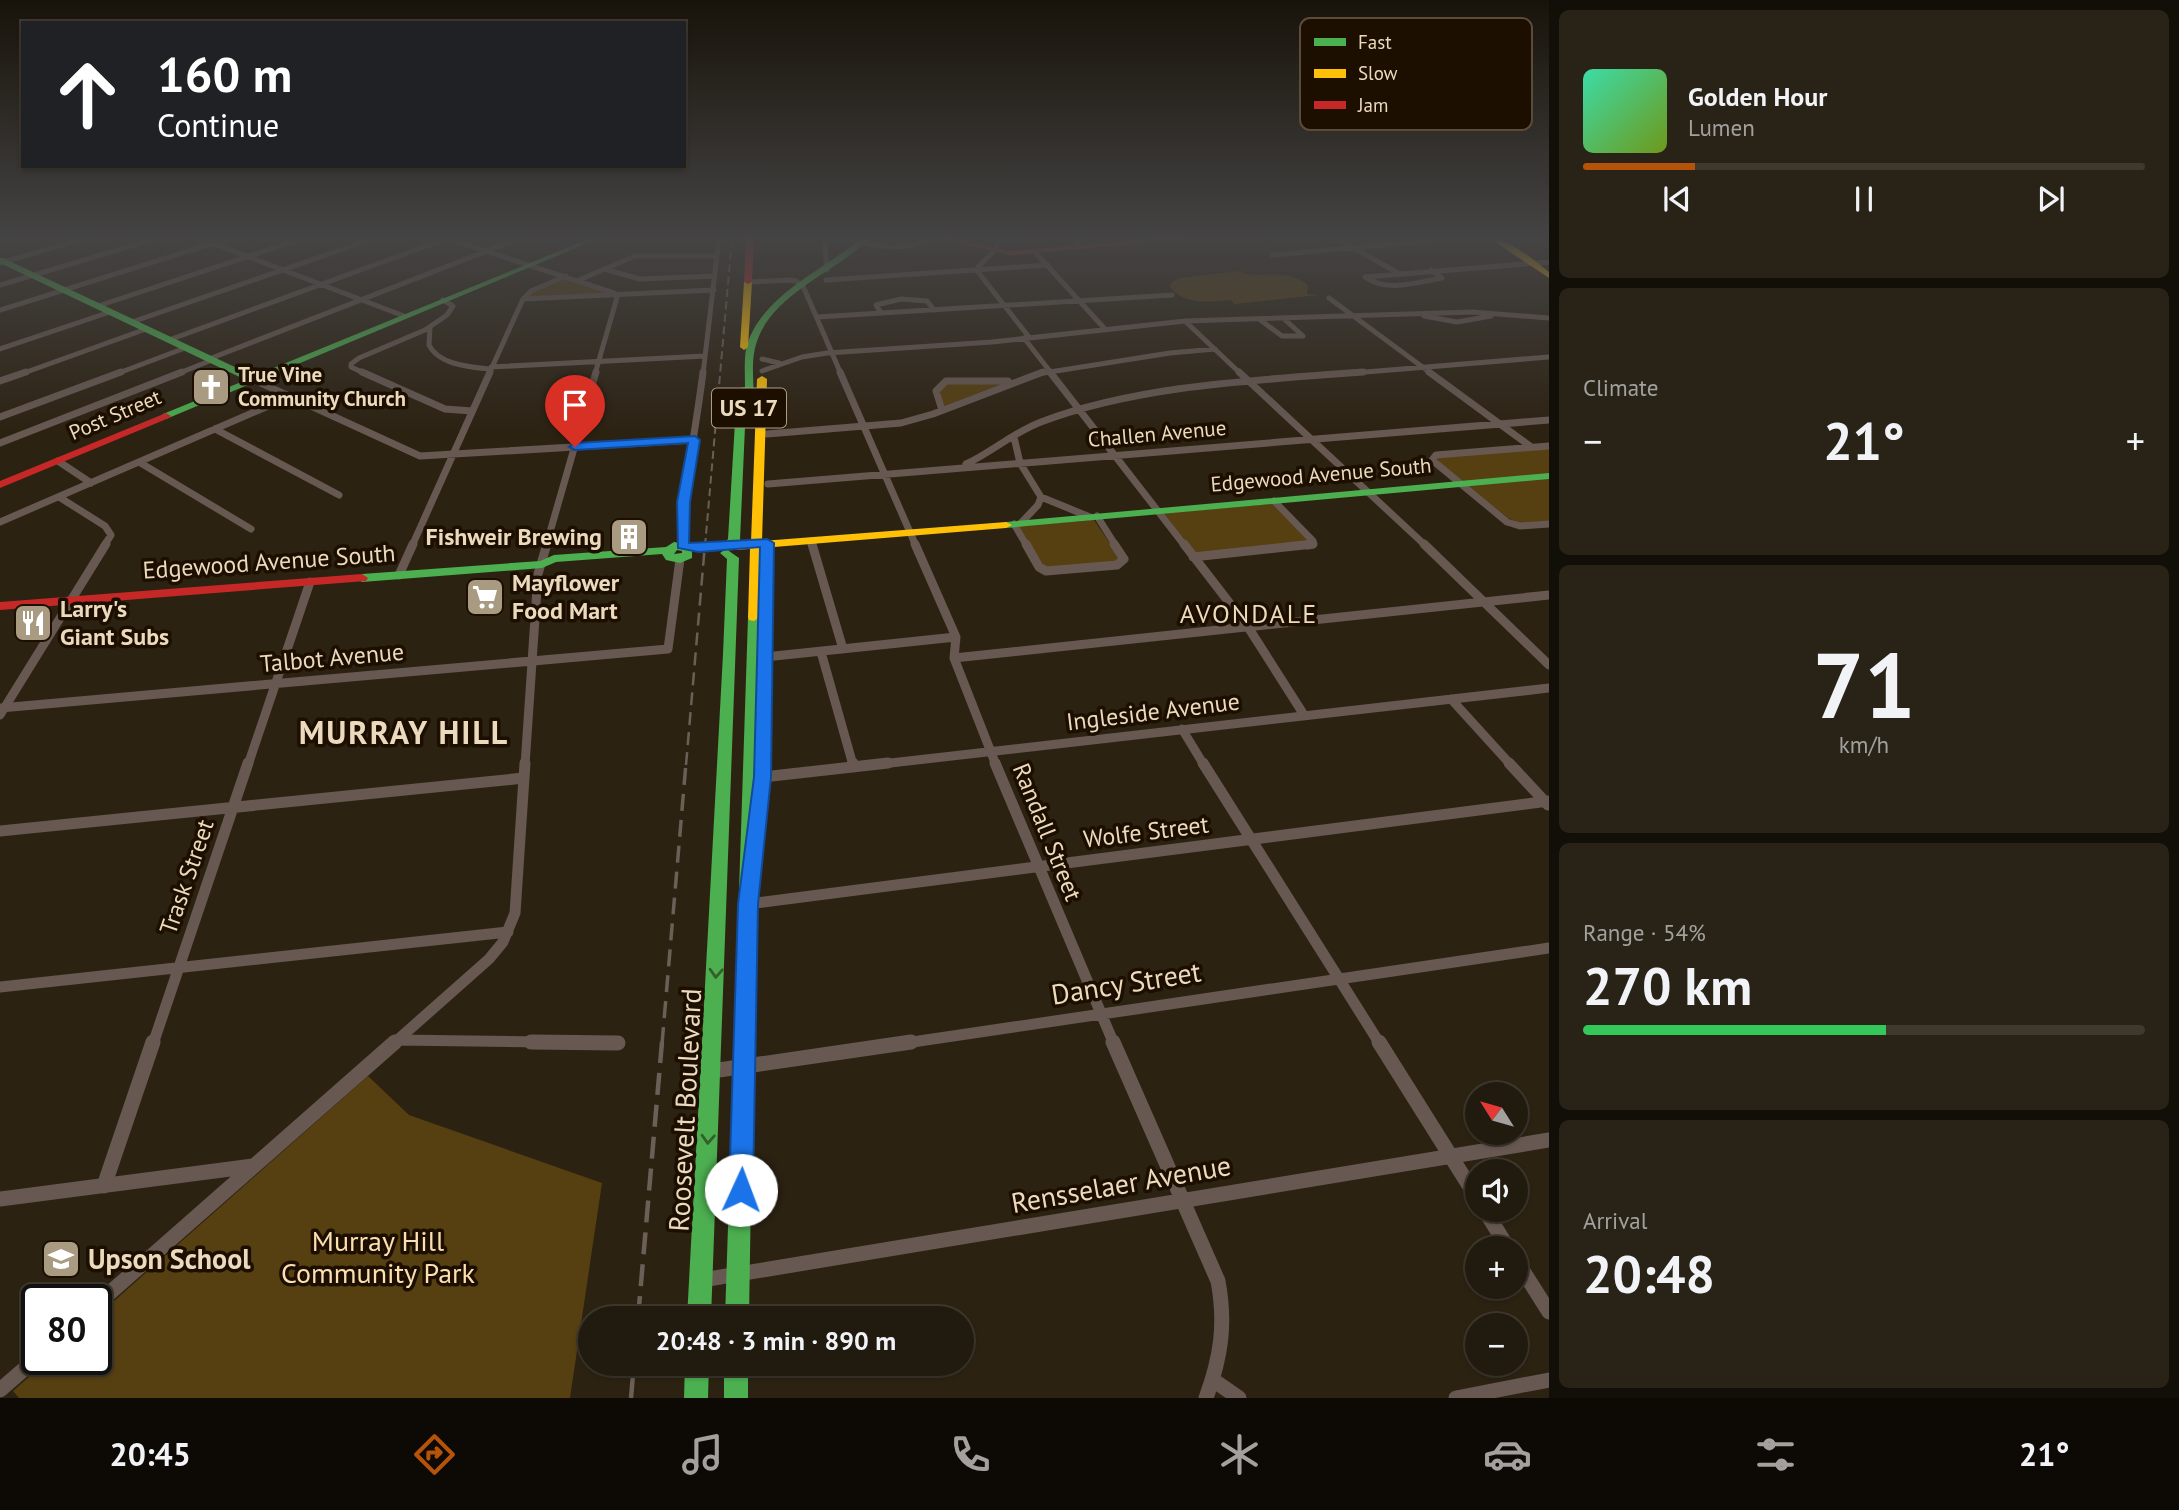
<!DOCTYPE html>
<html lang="en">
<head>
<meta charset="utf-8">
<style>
  :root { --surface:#211a0e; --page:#292317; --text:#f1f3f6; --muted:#a2a19e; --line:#3e382e; --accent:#b45309 }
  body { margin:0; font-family:"PT Sans",sans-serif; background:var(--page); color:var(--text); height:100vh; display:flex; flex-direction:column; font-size:26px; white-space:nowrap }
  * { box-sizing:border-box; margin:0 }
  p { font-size:23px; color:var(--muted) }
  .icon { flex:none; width:38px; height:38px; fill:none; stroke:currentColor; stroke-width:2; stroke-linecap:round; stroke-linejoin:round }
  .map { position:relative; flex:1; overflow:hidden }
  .drawer { display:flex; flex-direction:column; gap:10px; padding:10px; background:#120e08; width:630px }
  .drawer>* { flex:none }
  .banner { position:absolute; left:21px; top:21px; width:665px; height:147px; border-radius:0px; box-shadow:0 2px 5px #0004,0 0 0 2px var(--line); background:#202124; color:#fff; overflow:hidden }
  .needle { width:46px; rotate:307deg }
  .tools { position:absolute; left:1465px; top:1082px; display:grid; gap:14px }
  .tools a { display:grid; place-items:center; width:63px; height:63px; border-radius:50%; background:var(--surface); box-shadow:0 2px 5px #0004,0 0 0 2px var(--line); font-size:35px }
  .speed { position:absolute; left:21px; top:1284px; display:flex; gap:14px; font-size:35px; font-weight:700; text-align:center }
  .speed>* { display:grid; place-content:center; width:91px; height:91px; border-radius:50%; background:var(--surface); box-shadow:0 2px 5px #0004,0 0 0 2px var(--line); line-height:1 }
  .speed .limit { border:4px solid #111; border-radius:10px; background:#fff; color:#111 }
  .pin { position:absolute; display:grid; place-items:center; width:60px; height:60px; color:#fff; margin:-72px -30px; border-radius:50% 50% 50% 0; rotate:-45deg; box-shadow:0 0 7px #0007 }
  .pin .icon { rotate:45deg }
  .me { position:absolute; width:77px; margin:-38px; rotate:2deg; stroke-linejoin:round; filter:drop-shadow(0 0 5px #0008) }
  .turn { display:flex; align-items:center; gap:24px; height:147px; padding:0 21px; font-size:32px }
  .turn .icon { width:91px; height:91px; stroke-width:2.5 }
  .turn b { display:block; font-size:49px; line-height:60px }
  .big { font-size:52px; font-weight:700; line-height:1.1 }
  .drawer .card { flex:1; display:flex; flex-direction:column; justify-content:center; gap:10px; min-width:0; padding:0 24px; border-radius:10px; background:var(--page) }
  .drawer .dial { align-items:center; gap:0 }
  .dial b { font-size:91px; line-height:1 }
  .song { display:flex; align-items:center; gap:21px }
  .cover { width:84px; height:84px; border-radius:10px; background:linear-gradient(135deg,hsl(160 70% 55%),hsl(80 70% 35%)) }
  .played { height:7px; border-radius:4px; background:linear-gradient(90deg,var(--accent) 20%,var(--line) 20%) }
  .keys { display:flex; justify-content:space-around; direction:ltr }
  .heat { display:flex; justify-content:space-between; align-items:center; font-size:38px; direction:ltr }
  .charge { height:10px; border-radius:5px; background:linear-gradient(90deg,#34c759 54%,var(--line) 0) }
  .trip { position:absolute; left:578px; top:1306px; width:396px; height:70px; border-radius:35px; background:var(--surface); box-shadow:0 2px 5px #0004,0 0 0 2px var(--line); font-weight:700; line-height:70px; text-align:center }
  .menu { display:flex; height:112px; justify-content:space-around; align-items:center; background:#0d0a06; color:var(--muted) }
  .menu .icon { width:49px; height:49px }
  .menu .selected { color:var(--accent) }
  .menu b { font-size:32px; color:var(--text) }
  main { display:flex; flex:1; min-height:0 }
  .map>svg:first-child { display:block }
  .green { fill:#563f10 }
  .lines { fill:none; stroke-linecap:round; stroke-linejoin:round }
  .street-far4 { stroke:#675852; stroke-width:5 }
  .street-far3 { stroke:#675852; stroke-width:7 }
  .street-far2 { stroke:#675852; stroke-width:9 }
  .street-far1 { stroke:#675852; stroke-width:11 }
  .street { stroke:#675852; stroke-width:15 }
  .fast { fill:#4caf50; fill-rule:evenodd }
  .slow { fill:#ffc107; fill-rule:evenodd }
  .jam { fill:#c62828; fill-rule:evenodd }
  .rail-far3 { stroke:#6c5f58; stroke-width:2; stroke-dasharray:8 4.5; stroke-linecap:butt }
  .rail-far2 { stroke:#6c5f58; stroke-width:2.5; stroke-dasharray:13 7; stroke-linecap:butt }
  .rail-far1 { stroke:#6c5f58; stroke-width:3.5; stroke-dasharray:17 9; stroke-linecap:butt }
  .rail { stroke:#6c5f58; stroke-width:4.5; stroke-dasharray:22 10; stroke-linecap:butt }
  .oneway { stroke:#345f28 }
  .route { fill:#1a73e8; stroke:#114b97; stroke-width:2 }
  .labels { text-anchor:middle; stroke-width:7; stroke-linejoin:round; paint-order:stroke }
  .far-poi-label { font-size:21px; font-weight:bold; fill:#ecdabe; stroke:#1c0f00; text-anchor:start }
  .far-street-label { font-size:21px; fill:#ecdabe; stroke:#1c0f00 }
  .shield { fill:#1c0f00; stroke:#ae9d85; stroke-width:2 }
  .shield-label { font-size:23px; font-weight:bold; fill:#ecdabe }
  .poi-label { font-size:24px; font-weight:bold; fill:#ecdabe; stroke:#1c0f00; text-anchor:start }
  .street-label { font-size:24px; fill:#ecdabe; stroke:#1c0f00 }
  .neighbourhood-label { font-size:26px; letter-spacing:2px; fill:#ecdabe; stroke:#1c0f00 }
  .near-street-label { font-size:28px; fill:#ecdabe; stroke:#1c0f00 }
  .near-park-label { font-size:28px; fill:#fddfb0; stroke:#1c0f00 }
  .near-poi-label { font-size:28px; font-weight:bold; fill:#ecdabe; stroke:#1c0f00; text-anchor:start }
  .district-label { font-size:32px; font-weight:bold; letter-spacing:2px; fill:#ecdabe; stroke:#1c0f00 }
  .key { fill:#1c0f00; stroke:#5a4c39; stroke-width:2 }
  .key-label { font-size:19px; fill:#ecdabe }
</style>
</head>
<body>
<main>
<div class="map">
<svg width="1549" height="1398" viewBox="0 0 1549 1398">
  <rect width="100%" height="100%" fill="#2c2212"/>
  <path class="green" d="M1239,271C1255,281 1283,266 1308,285L1307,294L1319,295L1234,304L1231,300C1211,302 1183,305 1170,287L1172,282L1180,278Z
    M567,278L606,293L528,298L527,295Z
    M950,381L1002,384L944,406L938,391Z
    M1549,448V521L1519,523L1508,518L1441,465L1436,458Z
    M1272,504L1312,544L1195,554L1164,513Z
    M1094,520L1123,562L1045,569L1019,526Z
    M368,1076L409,1115L602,1183L570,1398H19L13,1391L48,1360H96V1317Z"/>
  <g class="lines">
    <path class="street-far4" d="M199,238L404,316
      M446,238L614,293
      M824,238L827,270
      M844,238C875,246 901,253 931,238
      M1001,238L994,251L978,267V272L1029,337
      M1336,238L1398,273
      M0,241L12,238
      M1076,247L1080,238
      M1034,251L1104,328
      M1272,255L1460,238
      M0,263L86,238
      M604,269L640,279L715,276
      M1365,277L1549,262
      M1365,277C1387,293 1418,282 1442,278L1431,270
      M579,280L635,256H717
      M787,280L796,281L803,286L841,374
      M826,280L1048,265
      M748,282L792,280
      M0,285L158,238
      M1329,298L1432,374
      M523,299L714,290
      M98,306L304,238
      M0,310L230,238
      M881,313L876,305L901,299L927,301L934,310
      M1424,316L1457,322L1491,316
      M817,317L1172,295
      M1259,319L1282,336H1303L1283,318
      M1185,321L1241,374
      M132,322L375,238
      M430,327L429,345C439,365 470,367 490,369
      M1024,338L1052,374
      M169,340L448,238
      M0,349L110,312
      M209,359L520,238
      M762,359L779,363
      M491,367L705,356
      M762,371L802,357L827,353L992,342L1185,321L1472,312L1549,318
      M21,374L146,329
      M116,374L185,348
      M177,374L212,360
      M366,374L351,367V364L359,358L425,330L447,315L453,306L443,300
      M489,374L523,299L531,291L566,276
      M595,374L618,294
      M703,374L719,238
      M1037,374L1170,353L1215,349
      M1341,374L1549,357"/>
    <path class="street-far3" d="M362,372L445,409L472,411
      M840,372L916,546
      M1050,372L1185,546
      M1239,372L1426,546
      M1429,372L1530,446
      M254,380L420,456L695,440
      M0,381L26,372
      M942,410L936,391L946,381H1008
      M0,417L121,372
      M215,429L339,495
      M767,434L901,423L933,414L1043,372
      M1014,437L1020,463L1041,497L1090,517
      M0,443L182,372
      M1549,446L1436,455L1432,460L1507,522L1520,526L1549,524
      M58,461L91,483
      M139,462L251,529
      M966,464C992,452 1014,432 1041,422C1138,385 1259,380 1363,372
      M768,484L1549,420
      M59,497L105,526L111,535L104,546
      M1274,501L1313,541V545L1308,546
      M1097,516L1116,546
      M0,522L289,397
      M1021,523L1038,505L1041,497
      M1014,524L1027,546
      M811,542L812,546
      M412,546L490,372
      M546,546L596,372
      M682,546C683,487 696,430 703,372"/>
    <path class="street-far2" d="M812,544L843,649
      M915,544L956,637L954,658L996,765
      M1026,544L1039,567L1046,571L1117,565L1124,559L1114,544
      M1184,544L1248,627L1304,715
      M1424,544L1549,665
      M1193,557L1313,544
      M399,575L413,544
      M821,652L853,765
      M765,657L956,637
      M954,658L1549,595
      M1451,699L1511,765
      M0,708L668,649L680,559
      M0,715L106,544
      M1182,729L1204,765
      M248,765L310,582
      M525,765L538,574L547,544
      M873,765L1549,688"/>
    <path class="street-far1" d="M853,763L854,767
      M995,763L1114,1044
      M1203,763L1380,1044
      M1509,763L1548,805
      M763,777L888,763
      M0,831L524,778
      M748,904L1549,801
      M0,987L508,932
      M397,1040L618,1043
      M153,1044L248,763
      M393,1044L489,959L503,942L515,913L525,763
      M899,1044L1549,948"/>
    <path class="street" d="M531,1042L618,1043
      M1113,1042L1218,1281C1226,1324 1221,1357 1206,1398
      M1379,1042L1477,1198
      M712,1071L911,1042
      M104,1186L153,1042
      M0,1199L253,1166
      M1484,1209L1508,1248
      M1516,1260L1549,1312
      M702,1280L1549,1140
      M96,1305L395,1042
      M1213,1380L1239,1398
      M0,1390L37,1358
      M1456,1398L1549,1380"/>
    <path class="fast" d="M591,238H600L166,419L161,416L163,414L246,380L0,263V258H3L254,376Z
      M862,238H870C835,274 768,294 755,348C751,365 754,385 754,402L746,404L740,540L731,548H723L721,546L728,539L737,389L745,387C745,374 744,361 746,349C759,296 824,270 862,238Z
      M1549,473V479L1006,528L1000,525L1006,522Z
      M674,542L692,545V558L680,563L666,560L662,554L556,562L542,568L362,582L356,578L362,574L540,561L554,555L666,547ZM677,550L682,551V553L674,554Z
      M726,549L739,558L711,1318H687L723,654L727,559L720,553Z
      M767,550L773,554L771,777L767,810L765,814L757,815L749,1318H725L748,617L754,613L760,616L761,554Z
      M685,1363H709L708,1398H684Z
      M724,1363H748V1398H724Z"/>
    <path class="slow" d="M1489,238C1507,237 1535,261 1549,272V278Z
      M748,280L752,282L748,347L744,350L740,347L744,282Z
      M762,376L767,379L762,541L1006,522L1012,525L1006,528L762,548L760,617L754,621L749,620L748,617L750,549L699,552L681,548L679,546L685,542L699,544L751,542L757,379Z"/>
    <path class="jam" d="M746,238H754L752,282L748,284L744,282Z
      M936,238H949L1011,251L1165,238H1190L1186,240L1011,255Z
      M166,413L171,416L169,418L0,488V481Z
      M362,574L368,578L366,581L0,610V602Z"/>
    <path class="rail-far3" d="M705,546L732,238"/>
    <path class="rail-far2" d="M686,765L705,544"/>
    <path class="rail-far1" d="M662,1044L686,763"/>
    <path class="rail" d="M638,1318L662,1042
      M631,1398L634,1363"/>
  </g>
  <defs><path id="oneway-chevron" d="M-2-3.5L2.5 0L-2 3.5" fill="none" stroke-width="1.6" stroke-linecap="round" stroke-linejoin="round" transform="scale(1.75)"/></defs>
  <g class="oneway">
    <use href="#oneway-chevron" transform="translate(716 973) rotate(93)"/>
    <use href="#oneway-chevron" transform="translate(708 1139) rotate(93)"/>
  </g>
  <linearGradient id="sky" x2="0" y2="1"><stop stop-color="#18130a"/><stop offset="0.55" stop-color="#454444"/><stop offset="1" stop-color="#454444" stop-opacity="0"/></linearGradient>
  <rect width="1549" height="433" fill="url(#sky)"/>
  <path class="route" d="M695,436L700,440L690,502L689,543L767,539L774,543L771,777L758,904L753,1190L749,1198L741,1202L732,1198L729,1190L738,904L754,777L760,547L699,552L678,548L677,502L688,443L575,450L569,447L575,443Z"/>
  <defs>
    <symbol id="church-square" viewBox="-11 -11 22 22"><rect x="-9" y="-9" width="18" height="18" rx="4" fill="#a99a82" stroke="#1c0f00"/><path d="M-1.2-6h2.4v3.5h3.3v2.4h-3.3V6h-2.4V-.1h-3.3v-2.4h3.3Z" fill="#fff"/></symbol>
    <symbol id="building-square" viewBox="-11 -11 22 22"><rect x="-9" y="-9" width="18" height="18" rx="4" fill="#a99a82" stroke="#1c0f00"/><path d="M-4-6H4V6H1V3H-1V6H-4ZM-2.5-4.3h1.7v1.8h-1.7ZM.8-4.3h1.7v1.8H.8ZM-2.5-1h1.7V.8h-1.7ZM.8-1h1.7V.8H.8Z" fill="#fff"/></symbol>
    <symbol id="supermarket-square" viewBox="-11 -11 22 22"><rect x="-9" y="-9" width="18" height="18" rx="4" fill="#a99a82" stroke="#1c0f00"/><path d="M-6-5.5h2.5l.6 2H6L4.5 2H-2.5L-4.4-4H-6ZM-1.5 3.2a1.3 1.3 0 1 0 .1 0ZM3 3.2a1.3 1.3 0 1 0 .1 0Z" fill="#fff"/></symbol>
    <symbol id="restaurant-square" viewBox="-11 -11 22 22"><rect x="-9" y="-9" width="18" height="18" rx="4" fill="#a99a82" stroke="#1c0f00"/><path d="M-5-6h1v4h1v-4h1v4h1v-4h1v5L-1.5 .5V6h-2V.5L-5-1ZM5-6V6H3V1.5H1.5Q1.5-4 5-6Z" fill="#fff"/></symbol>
    <symbol id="school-square" viewBox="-11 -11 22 22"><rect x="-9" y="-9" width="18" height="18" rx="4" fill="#a99a82" stroke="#1c0f00"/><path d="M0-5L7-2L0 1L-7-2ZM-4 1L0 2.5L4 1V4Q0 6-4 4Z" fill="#fff"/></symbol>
  </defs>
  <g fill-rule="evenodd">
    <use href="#church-square" x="189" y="365" width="44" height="44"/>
    <use href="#building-square" x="607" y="515" width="44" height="44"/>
    <use href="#supermarket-square" x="463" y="575" width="44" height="44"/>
    <use href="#restaurant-square" x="11" y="601" width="44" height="44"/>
    <use href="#school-square" x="39" y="1237" width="44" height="44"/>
  </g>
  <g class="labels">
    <g class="far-poi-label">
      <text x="238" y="382">True Vine<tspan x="238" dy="24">Community Church</tspan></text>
    </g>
    <g class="far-street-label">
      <text transform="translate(115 415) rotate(-23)" y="7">Post Street</text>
      <text transform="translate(1157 434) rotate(-5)" y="7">Challen Avenue</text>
      <text transform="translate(1321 475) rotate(-5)" y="7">Edgewood Avenue South</text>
    </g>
    <rect class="shield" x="712" y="388.5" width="74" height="39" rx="5"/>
    <g class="shield-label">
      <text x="749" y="416">US 17</text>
    </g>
    <g class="poi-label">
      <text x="602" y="545" text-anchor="end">Fishweir Brewing</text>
      <text x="512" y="591">Mayflower<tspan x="512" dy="28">Food Mart</tspan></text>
      <text x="60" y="617">Larry's<tspan x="60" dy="28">Giant Subs</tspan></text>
    </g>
    <g class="street-label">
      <text transform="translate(269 562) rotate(-4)" y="8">Edgewood Avenue South</text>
      <text transform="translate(332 658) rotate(-5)" y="8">Talbot Avenue</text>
      <text transform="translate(1153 712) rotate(-7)" y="8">Ingleside Avenue</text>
      <text transform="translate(1047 832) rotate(68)" y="8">Randall Street</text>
      <text transform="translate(1146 832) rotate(-7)" y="8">Wolfe Street</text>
      <text transform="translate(187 877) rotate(-71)" y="8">Trask Street</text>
    </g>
    <g class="neighbourhood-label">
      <text x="1249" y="623">AVONDALE</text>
    </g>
    <g class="near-street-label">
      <text transform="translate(1126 983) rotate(-9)" y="10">Dancy Street</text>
      <text transform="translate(685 1110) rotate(-87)" y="10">Roosevelt Boulevard</text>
      <text transform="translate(1121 1184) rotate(-10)" y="10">Rensselaer Avenue</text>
    </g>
    <g class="near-park-label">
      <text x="378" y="1251">Murray Hill<tspan x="378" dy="32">Community Park</tspan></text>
    </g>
    <g class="near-poi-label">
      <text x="88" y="1269">Upson School</text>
    </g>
    <g class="district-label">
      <text x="404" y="744">MURRAY HILL</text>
    </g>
  </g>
  <rect x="1300" y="18" width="232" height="112" rx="10" class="key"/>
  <rect x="1314" y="38" width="32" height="8" fill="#4caf50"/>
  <rect x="1314" y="69" width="32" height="9" fill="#ffc107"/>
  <rect x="1314" y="101" width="32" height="8" fill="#c62828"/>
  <g class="key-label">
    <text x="1358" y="49">Fast</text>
    <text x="1358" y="80">Slow</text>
    <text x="1358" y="112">Jam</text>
  </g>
</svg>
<div class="tools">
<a><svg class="needle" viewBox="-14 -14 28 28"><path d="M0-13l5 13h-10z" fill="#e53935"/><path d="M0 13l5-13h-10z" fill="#a2a19e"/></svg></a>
<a><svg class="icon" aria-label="sound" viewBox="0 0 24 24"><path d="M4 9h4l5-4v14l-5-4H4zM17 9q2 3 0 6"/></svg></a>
<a>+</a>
<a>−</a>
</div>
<div class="speed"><div class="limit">80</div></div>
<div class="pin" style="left:575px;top:447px;background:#d93025"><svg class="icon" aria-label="arrive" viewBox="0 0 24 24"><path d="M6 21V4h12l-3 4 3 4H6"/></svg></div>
<svg class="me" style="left:741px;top:1190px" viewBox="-20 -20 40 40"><circle r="19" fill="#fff"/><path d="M0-13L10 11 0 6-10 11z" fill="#1a73e8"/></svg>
<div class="trip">20:48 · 3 min · 890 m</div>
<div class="banner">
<div class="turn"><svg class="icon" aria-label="ahead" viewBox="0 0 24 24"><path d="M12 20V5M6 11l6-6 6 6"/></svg><div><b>160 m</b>Continue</div></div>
</div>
</div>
<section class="drawer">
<div class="card">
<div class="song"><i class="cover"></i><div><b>Golden Hour</b><p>Lumen</p></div></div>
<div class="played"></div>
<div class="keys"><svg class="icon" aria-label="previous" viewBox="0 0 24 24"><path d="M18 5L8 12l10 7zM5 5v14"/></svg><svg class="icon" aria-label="pause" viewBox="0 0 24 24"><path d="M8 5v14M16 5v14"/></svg><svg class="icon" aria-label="next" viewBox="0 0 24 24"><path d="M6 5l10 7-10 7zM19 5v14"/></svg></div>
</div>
<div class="card"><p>Climate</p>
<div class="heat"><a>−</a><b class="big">21°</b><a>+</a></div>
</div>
<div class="card dial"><b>71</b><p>km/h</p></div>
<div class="card"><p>Range · 54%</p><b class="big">270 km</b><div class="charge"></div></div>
<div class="card"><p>Arrival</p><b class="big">20:48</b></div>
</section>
</main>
<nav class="menu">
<b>20:45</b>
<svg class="icon selected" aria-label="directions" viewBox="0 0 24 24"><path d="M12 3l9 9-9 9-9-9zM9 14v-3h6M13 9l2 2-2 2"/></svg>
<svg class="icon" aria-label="music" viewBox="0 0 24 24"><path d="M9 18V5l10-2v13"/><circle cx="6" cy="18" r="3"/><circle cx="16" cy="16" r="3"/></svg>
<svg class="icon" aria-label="phone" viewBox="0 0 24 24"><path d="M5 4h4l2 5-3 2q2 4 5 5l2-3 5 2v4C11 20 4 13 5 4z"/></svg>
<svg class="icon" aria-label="climate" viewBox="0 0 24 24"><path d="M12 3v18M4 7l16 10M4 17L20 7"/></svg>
<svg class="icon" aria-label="car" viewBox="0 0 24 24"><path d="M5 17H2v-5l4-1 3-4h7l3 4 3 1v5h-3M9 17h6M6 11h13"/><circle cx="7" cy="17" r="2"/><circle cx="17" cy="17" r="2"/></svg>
<svg class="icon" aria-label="filters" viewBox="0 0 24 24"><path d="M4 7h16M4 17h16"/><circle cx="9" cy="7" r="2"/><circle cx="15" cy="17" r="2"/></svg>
<b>21°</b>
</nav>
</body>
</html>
